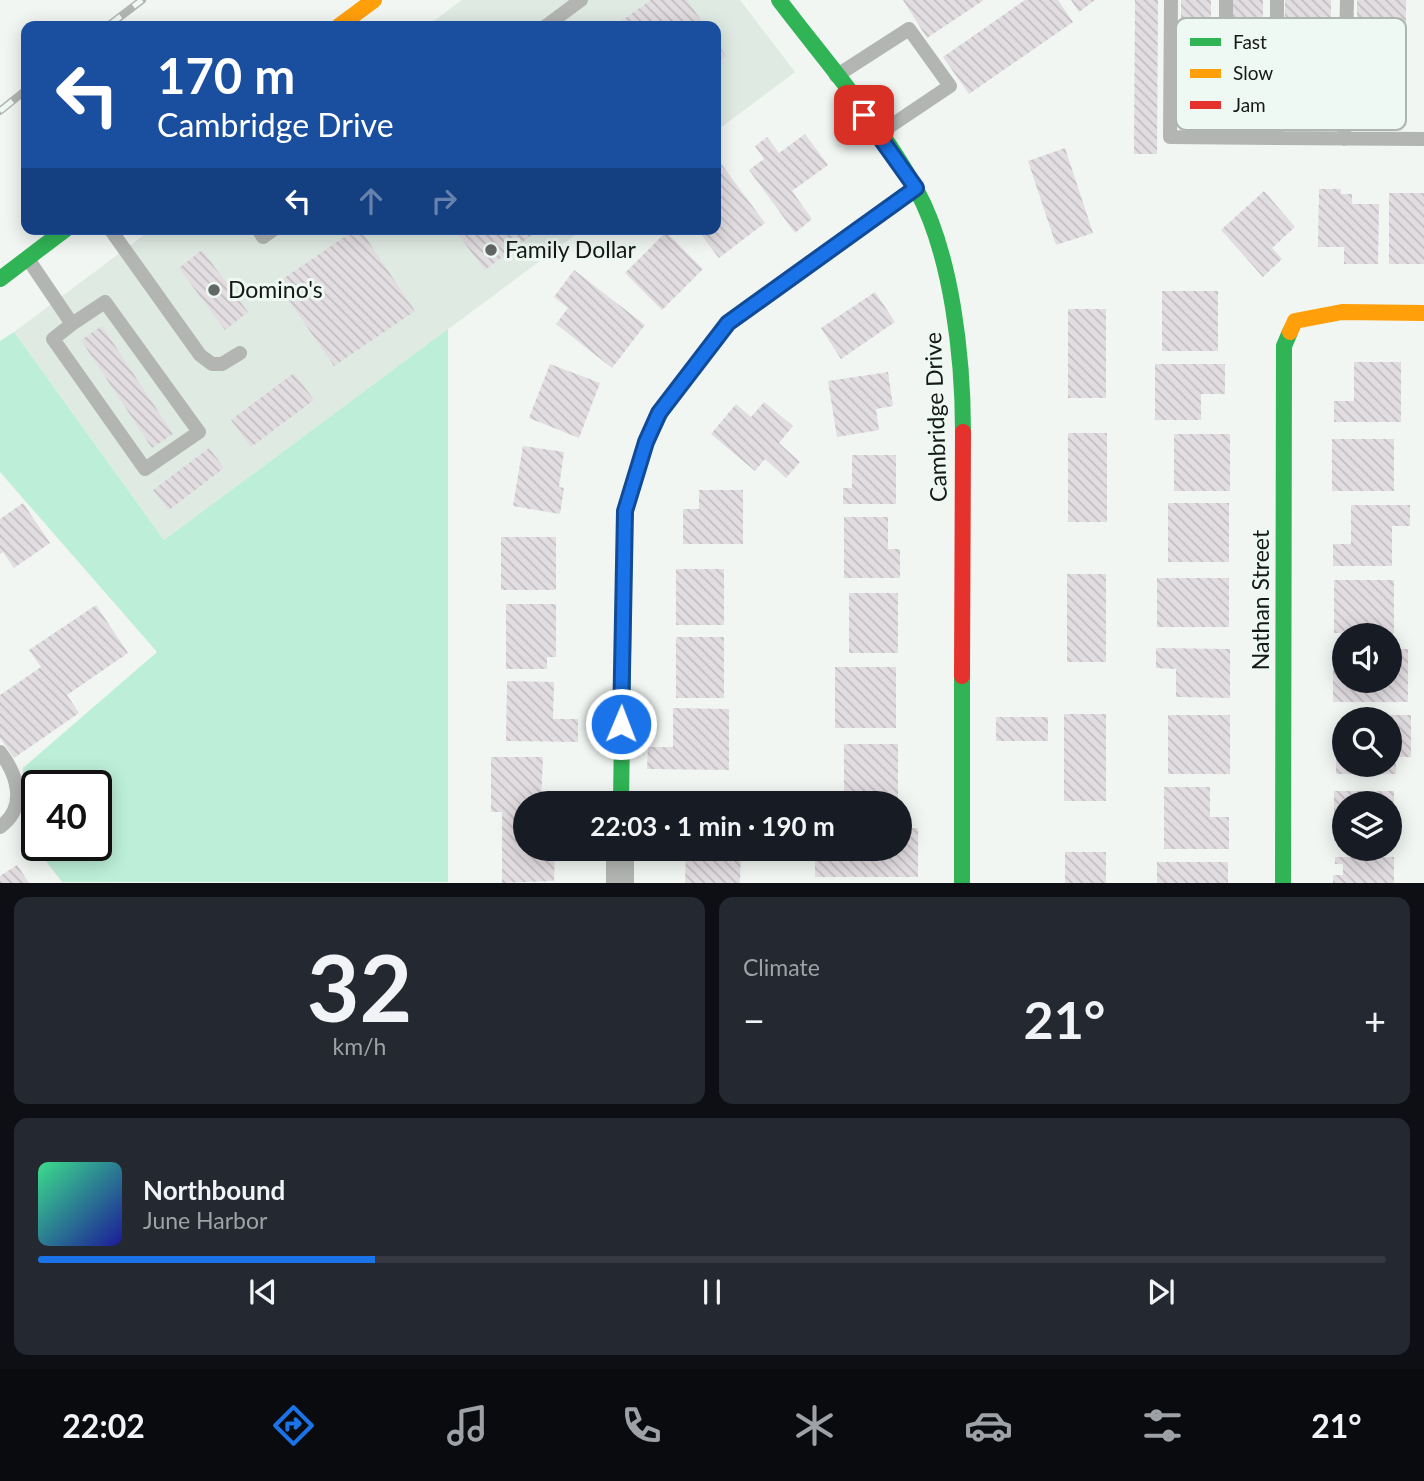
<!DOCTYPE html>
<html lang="en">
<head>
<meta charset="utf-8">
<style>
  :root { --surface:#171b24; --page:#242831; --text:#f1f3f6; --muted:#9ea1a6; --line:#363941; --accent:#1a73e8 }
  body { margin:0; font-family:Lato,sans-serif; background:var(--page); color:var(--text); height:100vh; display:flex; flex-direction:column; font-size:26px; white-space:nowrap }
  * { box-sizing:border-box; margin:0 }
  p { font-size:23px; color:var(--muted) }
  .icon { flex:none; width:38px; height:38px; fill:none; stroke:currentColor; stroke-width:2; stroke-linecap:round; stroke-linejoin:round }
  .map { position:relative; height:883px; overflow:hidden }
  .side { display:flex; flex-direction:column; gap:14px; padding:14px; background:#0d0f14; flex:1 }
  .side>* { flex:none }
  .banner { position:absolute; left:21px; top:21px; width:700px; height:214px; border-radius:14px; box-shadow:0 4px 18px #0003; background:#1a4fa0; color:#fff; overflow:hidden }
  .tools { position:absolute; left:1332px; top:623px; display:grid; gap:14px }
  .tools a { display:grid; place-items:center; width:70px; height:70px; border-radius:50%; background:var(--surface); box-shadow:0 4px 18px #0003; font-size:35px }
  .speed { position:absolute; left:21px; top:770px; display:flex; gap:14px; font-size:35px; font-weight:700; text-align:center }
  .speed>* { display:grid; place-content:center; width:91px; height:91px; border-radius:50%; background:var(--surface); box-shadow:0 4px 18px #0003; line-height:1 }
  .speed .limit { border:4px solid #111; border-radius:10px; background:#fff; color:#111 }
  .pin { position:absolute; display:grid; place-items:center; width:60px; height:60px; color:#fff; margin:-30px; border-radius:14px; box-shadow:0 4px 10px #0006 }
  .me { position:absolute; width:77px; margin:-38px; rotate:1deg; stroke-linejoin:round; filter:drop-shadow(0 0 5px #0008) }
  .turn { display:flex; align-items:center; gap:24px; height:147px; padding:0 21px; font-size:32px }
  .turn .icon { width:91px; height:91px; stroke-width:2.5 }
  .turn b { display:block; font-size:49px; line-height:60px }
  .lanes { display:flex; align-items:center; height:66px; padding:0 21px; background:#0003; justify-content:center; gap:35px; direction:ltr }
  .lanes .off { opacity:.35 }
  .big { font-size:52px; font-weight:700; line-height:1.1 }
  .side .card { flex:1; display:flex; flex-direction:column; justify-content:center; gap:10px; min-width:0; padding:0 24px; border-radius:14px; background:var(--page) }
  .side .dial { align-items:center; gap:0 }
  .dial b { font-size:91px; line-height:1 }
  .song { display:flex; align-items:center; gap:21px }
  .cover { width:84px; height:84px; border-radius:10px; background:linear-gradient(135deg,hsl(150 70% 55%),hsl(240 70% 35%)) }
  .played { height:7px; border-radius:4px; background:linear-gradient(90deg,var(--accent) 25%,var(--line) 25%) }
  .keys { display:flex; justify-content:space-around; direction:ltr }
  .heat { display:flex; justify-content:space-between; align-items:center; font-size:38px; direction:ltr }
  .side .tiles { flex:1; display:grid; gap:14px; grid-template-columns:1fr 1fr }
  .card:last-child { grid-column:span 2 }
  .trip { position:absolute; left:513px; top:791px; width:399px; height:70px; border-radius:35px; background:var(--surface); box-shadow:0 4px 18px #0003; font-weight:700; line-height:70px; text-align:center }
  .tab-bar { display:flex; height:112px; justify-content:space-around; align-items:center; background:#090b0e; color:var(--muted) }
  .tab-bar .icon { width:49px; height:49px }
  .tab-bar .on { color:var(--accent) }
  .tab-bar b { font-size:32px; color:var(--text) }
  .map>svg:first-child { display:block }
  .built { fill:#dfeae3 }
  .green { fill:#bdefd8; fill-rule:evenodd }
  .building { fill:url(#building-back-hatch) }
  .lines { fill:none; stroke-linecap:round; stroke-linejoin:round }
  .lane { stroke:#b2b5b2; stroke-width:14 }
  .street { stroke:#b2b5b2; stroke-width:28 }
  .fast { stroke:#30b455; stroke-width:16 }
  .slow { stroke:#ff9f0a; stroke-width:16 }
  .jam { stroke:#e5322d; stroke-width:16 }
  .rail-casing { stroke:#b2b5b3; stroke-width:8 }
  .rail { stroke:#eef9f3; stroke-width:5; stroke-dasharray:16; stroke-linecap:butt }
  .route-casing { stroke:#114b97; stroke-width:18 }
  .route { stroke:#1a73e8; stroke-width:12 }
  .poi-dot { fill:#626664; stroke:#eef9f3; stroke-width:2.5 }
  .labels { text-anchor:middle; stroke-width:6; stroke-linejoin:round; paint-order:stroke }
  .poi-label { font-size:23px; fill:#151917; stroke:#eef9f3; text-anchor:start }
  .street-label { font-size:23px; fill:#151917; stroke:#eef9f3 }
  .key { fill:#eef9f3; stroke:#adb6b1; stroke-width:2 }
  .key-label { font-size:19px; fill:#151917 }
</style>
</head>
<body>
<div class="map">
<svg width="1424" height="883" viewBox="0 0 1424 883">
  <defs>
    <pattern id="building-back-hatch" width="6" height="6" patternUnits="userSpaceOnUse" patternTransform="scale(1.75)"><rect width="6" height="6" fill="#e2dde1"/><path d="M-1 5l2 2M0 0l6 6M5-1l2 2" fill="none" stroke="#c1bdc0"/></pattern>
  </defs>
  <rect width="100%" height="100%" fill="#f1f6f3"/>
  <path class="built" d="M462,0H740L795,72L716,131V26H427Z
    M152,229H583L164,540L14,332Z"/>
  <path class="green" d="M448,329V882H62L22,830L23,768L157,652L0,472V341L14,332L164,540ZM37,786H96V845H37Z"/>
  <path class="building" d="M651,0H687L705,26H614Z
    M903,0H984L927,38Z
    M1025,0H1058L1073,22L969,94L943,57Z
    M1071,0H1095L1079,12Z
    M1135,0H1158L1157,154H1134Z
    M1181,0H1211V129L1181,128Z
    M1233,0H1263V125H1233Z
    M1285,0H1331V128H1284Z
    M1357,0H1406V126H1357Z
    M716,41L726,56L716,63Z
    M805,134L828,165L792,191L812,219L795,233L749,170L764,159L755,146L767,137L779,153Z
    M1065,148L1093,233L1056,245L1028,161Z
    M716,157L765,223L719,258L697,229H716Z
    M1319,189H1341V194H1352V204H1379L1378,264H1344V247H1318Z
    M1264,191L1295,227L1272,248L1282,259L1263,277L1221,230Z
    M1389,193H1424V264H1389Z
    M356,229H360L415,311L334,366L277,283Z
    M454,229H540L485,270Z
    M666,232L703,269L662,310L625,273Z
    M202,250L248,312L225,330L179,268Z
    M574,270L645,325L612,368L556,324L568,308L554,297Z
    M1162,291H1218V351H1162Z
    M875,292L895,322L841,359L821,328Z
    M1068,309H1106V398H1068Z
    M102,326L173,434L152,448L81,340Z
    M1354,362H1401V422H1334V401H1354Z
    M550,364L600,383L579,438L529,418Z
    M1155,364H1225V394H1201V420H1155Z
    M888,372L893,406L876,409L879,430L837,437L828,381Z
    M294,373L314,400L251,447L231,420Z
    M764,402L793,426L779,443L800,462L786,478L765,459L755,471L711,434L736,404L751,417Z
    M1068,433H1107V522H1068Z
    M1174,434H1230V491H1174Z
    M1332,439H1394V491H1332Z
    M523,446L564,452L559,487L564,488L560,514L513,506Z
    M209,448L224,468L169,510L153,490Z
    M852,455H896V504H843V488H852Z
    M699,490H743V544H683V509H699Z
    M23,503L50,543L14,568L3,552L0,554V519Z
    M1168,503H1229V562H1168Z
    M1351,505H1410V526H1392V566H1333V544H1351Z
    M844,517H888V549H900V578H844Z
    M501,537H556V590H501Z
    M676,569H724V625H676Z
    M1067,574H1106V662H1067Z
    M1157,578H1229V627H1157Z
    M1334,580H1394V633H1334Z
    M849,593H898V653H849Z
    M506,604H556V657H547V669H506Z
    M96,605L128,653L67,695L79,713L14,758L0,738V695L41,667L29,650Z
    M676,637H724V698H676Z
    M1156,648L1230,649V698L1176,697V669L1156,668Z
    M1333,649H1344V681H1390V649H1408V702H1333Z
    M835,667H896V728H835Z
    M507,681L554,682L553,719H578V742L506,741Z
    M673,708L729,709V770L647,769L648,747H673Z
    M1064,714H1106V801H1064Z
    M1168,715H1230V774H1168Z
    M1352,715H1411V757H1396V774H1336V739H1344V765H1390V719H1352Z
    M996,717H1048V741H996Z
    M844,744H898V803H844Z
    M491,757H543L541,803H525V849H555L554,881L502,883V812H491Z
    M1164,787H1210V817H1229V849H1164Z
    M1334,791H1394V841H1390V803H1344V841H1334Z
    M900,828H918V877H815V849H900Z
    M682,849H741L740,883H685L686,852Z
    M1065,852H1106V883H1065Z
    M1335,857H1394V883H1333V875H1343V864H1335Z
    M1157,862H1228V883H1157Z
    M17,865L29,883H0V876Z"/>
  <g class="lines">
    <path class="lane" d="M1171,0L1170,137L1277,138
      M1277,0V138L1424,139
      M546,26L581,0
      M836,76L909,29L950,86L880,133
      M1226,137V0
      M1344,139L1347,0
      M110,229L200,355L212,364H222L240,353
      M258,229L263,237L274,229
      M28,259L72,324L53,339L145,469L199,432L105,302L72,324
      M0,752C17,774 28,807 0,827"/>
    <path class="street" d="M620,883V849"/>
    <path class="fast" d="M779,0C823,58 882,126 916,189C952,254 963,358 963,432
      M0,279L66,229
      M621,803L625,511L646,442L663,408
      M962,883V676
      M1283,883L1284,346L1290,332"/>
    <path class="slow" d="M339,26L374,0
      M1290,332L1295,321L1342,312L1424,313
      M663,408L728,323L916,188"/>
    <path class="jam" d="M962,676L963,432"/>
    <defs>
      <path id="rail" d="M108,26L142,0
        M0,111L26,90"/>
    </defs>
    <use href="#rail" class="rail-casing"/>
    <use href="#rail" class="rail"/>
  </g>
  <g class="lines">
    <defs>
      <path id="route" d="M621,724L625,511L646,442L659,413L728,323L916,188L864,115"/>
    </defs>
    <use href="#route" class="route-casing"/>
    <use href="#route" class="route"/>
  </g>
  <g class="poi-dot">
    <circle cx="491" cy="250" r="7"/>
    <circle cx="214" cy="290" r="7"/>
  </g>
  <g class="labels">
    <g class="poi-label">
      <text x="505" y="258">Family Dollar</text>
      <text x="228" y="298">Domino's</text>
    </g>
    <g class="street-label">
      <text transform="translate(936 417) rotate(-92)" y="8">Cambridge Drive</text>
      <text transform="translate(1261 600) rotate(-90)" y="8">Nathan Street</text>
    </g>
  </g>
  <rect x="1176" y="18" width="230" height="112" rx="10" class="key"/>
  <rect x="1190" y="38" width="31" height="8" fill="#30b455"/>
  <rect x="1190" y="69" width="31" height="9" fill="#ff9f0a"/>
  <rect x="1190" y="101" width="31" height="8" fill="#e5322d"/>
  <g class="key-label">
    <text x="1233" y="49">Fast</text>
    <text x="1233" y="80">Slow</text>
    <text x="1233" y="112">Jam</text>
  </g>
</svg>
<div class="tools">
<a><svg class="icon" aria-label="sound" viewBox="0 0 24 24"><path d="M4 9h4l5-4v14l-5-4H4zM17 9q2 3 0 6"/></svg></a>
<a><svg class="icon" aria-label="search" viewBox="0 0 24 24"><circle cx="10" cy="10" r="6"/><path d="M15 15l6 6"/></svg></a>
<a><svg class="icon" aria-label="layers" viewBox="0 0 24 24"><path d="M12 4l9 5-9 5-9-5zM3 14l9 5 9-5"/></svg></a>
</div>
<div class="speed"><div class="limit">40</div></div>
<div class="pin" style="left:864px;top:115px;background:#d93025"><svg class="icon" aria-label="arrive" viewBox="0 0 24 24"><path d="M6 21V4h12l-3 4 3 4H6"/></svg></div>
<svg class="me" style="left:621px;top:724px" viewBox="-20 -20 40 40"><circle r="17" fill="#1a73e8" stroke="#fff" stroke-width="3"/><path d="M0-11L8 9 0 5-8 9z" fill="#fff"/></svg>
<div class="trip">22:03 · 1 min · 190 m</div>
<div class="banner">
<div class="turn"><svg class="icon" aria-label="left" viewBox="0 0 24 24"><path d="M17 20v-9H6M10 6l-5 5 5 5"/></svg><div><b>170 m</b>Cambridge Drive</div></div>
<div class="lanes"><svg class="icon" aria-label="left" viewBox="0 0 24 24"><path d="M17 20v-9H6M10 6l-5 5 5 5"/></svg><svg class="icon off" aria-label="ahead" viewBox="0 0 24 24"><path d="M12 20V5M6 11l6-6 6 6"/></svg><svg class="icon off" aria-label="right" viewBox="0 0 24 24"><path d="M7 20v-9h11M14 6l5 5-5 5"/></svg></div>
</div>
</div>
<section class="side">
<div class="tiles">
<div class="card dial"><b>32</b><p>km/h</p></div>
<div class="card"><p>Climate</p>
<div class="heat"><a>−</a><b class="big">21°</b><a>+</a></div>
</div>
<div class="card">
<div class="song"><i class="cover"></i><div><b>Northbound</b><p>June Harbor</p></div></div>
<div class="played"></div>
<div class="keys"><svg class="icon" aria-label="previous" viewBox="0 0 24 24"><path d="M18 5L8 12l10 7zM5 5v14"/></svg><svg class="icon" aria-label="pause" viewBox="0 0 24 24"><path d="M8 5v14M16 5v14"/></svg><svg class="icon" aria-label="next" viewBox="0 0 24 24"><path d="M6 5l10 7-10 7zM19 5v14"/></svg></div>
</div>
</div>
</section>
<nav class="tab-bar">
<b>22:02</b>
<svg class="icon on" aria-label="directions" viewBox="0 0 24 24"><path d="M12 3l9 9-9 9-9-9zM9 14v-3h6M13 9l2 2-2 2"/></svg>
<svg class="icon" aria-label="music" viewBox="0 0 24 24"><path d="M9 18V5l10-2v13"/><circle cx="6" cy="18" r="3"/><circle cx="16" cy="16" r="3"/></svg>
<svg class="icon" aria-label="phone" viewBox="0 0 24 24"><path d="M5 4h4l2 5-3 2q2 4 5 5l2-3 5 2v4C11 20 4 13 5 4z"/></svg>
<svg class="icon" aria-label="climate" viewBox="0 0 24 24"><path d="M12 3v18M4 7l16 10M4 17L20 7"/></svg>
<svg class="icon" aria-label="car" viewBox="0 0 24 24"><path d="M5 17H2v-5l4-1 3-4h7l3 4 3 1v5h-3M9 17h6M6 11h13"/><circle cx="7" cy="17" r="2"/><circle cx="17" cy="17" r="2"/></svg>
<svg class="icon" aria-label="filters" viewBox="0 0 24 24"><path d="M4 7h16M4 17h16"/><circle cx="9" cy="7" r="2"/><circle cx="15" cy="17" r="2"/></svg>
<b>21°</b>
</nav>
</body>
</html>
